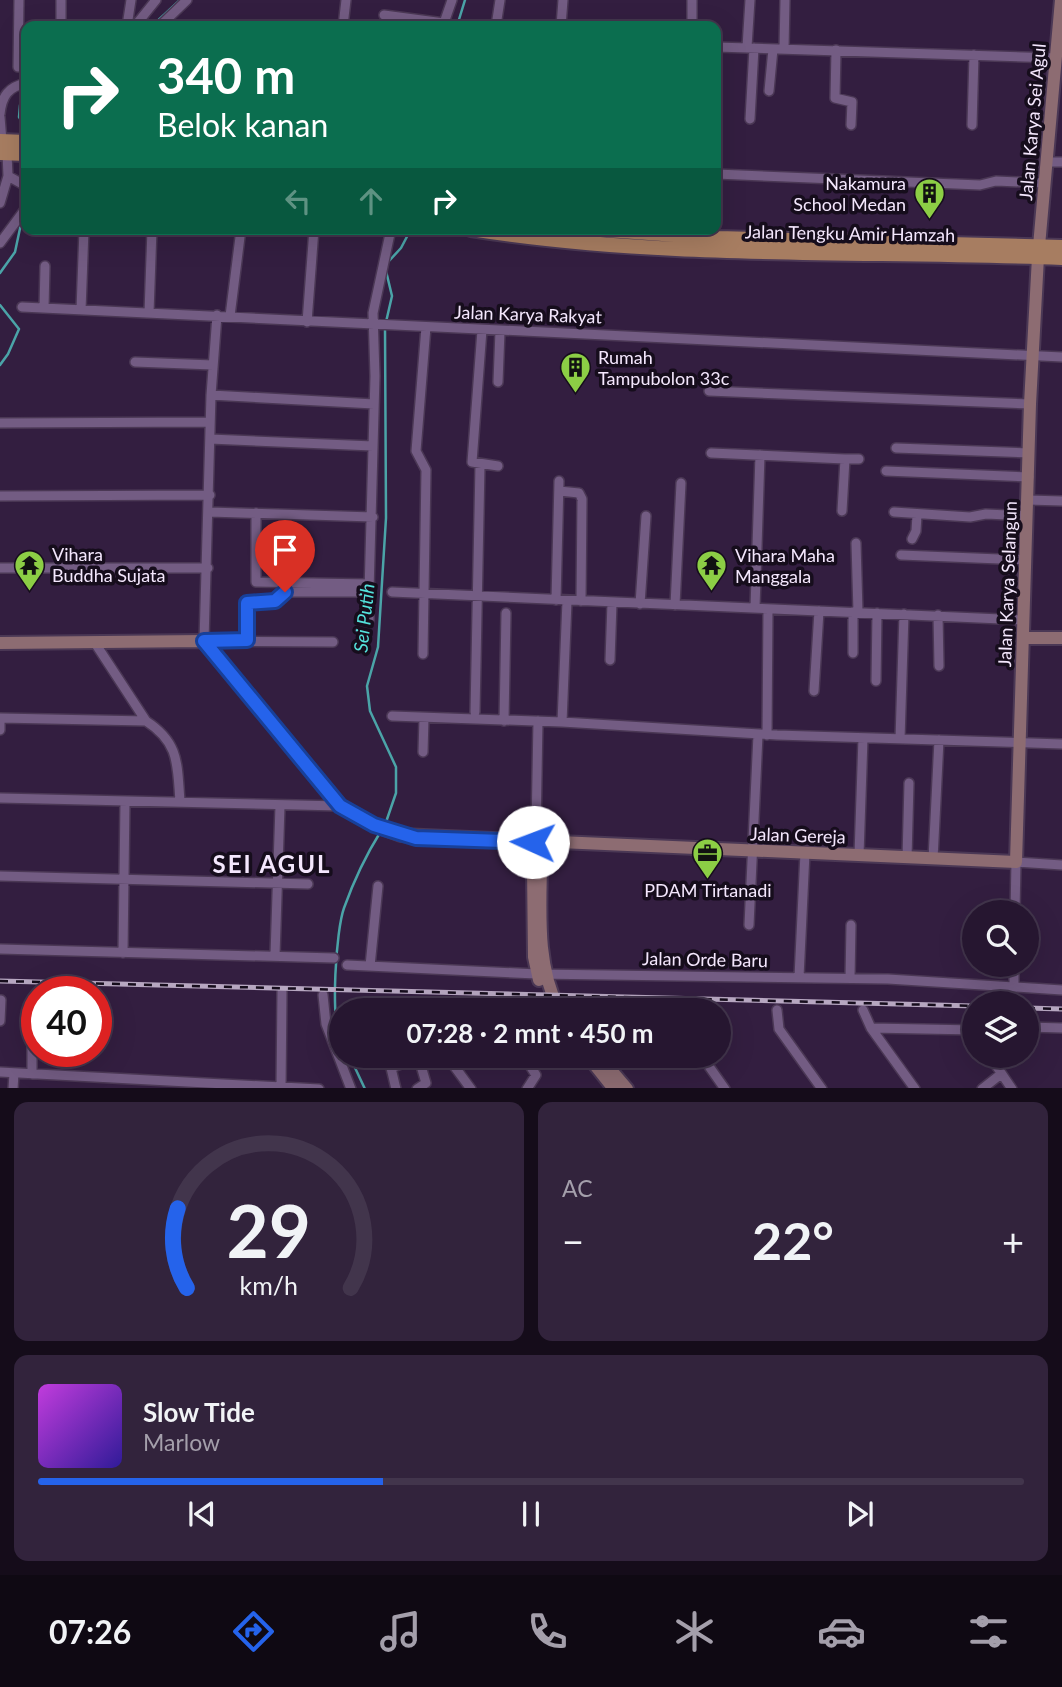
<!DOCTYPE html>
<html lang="id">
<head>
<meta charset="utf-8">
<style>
  :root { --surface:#261630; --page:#32233c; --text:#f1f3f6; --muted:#a49fab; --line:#42354c; --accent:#2563eb }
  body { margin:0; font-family:Lato,sans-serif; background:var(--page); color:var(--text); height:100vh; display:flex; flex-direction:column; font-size:26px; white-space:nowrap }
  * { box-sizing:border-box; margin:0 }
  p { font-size:23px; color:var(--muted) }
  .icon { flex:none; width:38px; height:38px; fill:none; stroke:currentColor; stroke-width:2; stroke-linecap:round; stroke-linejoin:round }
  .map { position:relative; height:1088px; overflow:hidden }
  .details { display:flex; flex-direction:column; gap:14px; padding:14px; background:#150c1a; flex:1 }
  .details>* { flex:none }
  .hud { position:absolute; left:21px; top:21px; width:700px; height:214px; border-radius:14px; box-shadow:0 7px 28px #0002,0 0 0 2px var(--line); background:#0b6e4f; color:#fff; overflow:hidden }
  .tools { position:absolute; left:962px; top:900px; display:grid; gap:14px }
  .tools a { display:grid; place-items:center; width:77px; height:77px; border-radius:50%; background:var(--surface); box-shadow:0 7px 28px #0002,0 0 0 2px var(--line); font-size:35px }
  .speed { position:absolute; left:21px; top:976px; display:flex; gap:14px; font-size:35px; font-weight:700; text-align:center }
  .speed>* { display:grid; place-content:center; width:91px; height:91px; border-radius:50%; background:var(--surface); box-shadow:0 7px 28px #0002,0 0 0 2px var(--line); line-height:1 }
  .speed .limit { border:10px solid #d22; background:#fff; color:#111 }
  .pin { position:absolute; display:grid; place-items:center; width:60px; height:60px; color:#fff; margin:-72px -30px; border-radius:50% 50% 50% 0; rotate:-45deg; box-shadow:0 0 7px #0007 }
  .pin .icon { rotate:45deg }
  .me { position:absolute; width:77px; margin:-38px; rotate:272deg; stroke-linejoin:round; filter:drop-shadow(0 0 5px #0008) }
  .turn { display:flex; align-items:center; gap:24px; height:147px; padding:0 21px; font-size:32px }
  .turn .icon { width:91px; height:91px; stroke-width:2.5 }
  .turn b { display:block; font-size:49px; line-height:60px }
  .lanes { display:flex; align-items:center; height:66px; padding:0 21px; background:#0003; justify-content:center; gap:35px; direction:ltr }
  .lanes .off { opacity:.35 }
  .big { font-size:52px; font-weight:700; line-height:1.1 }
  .details .tile { flex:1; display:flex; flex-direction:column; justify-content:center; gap:10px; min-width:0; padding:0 24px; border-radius:14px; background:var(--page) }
  .details .dial { align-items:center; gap:0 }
  .dial svg { height:182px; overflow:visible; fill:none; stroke:var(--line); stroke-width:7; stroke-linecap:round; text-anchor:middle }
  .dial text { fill:var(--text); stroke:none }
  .song { display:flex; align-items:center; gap:21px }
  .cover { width:84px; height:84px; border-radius:10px; background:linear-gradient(135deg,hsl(290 70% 55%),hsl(250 70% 35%)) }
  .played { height:7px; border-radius:4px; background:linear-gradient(90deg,var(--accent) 35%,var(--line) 35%) }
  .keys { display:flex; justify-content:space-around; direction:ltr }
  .heat { display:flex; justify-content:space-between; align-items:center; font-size:38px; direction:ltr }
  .details .tiles { flex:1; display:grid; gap:14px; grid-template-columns:1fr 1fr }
  .tile:last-child { grid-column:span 2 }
  .trip { position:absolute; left:329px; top:998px; width:402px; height:70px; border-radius:35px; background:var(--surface); box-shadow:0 7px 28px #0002,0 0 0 2px var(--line); font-weight:700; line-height:70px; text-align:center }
  .tab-bar { display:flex; height:112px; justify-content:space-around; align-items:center; background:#0f0913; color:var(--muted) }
  .tab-bar .icon { width:49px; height:49px }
  .tab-bar .on { color:var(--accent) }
  .tab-bar b { font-size:32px; color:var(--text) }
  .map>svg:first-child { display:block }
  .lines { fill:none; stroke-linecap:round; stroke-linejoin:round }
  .stream { stroke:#4ba4a8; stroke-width:2.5 }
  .street-casing { stroke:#4b3855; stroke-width:12 }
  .secondary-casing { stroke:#4b3855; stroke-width:16 }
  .primary-casing { stroke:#4b3855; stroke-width:18 }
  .street { stroke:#735c83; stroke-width:9 }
  .secondary { stroke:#8d6c72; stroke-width:12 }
  .primary { stroke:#a77d61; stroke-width:14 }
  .rail-casing { stroke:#b7a7c1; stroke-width:5 }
  .rail { stroke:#160d1c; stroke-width:2.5; stroke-dasharray:8; stroke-linecap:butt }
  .route-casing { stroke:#184099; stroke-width:18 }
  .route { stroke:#2563eb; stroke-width:12 }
  .labels { text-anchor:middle; stroke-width:7; stroke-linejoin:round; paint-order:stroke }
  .street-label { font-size:18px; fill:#f4e7fd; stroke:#160d1c }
  .poi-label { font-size:18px; fill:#f4e7fd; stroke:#160d1c; text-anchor:start }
  .water-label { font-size:19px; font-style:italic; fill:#54e2dc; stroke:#160d1c }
  .district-label { font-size:24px; font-weight:bold; letter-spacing:2px; fill:#f4e7fd; stroke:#160d1c }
</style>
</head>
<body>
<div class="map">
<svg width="1062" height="1089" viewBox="0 0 1062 1089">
  <rect width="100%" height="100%" fill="#331e40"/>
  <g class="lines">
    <path class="stream" d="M152,26L180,0
      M457,26L465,0
      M26,100L20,105L19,117L26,128
      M389,261L401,248L411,229
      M386,271L392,296L386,322
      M0,273L15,252L22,219L26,215
      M0,305L19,329L8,354L0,365
      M385,825L396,793V767L370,711L367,686L378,647L386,518L385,328
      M341,1040C330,1020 336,930 344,908C354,880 366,855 381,831
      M349,1055L365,1089"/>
    <defs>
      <path id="street" d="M384,15L444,23L452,0
        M61,26V0
        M127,26L131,0
        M135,26L156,0
        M160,26L187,0
        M343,26L346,0
        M496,26L500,0
        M561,26L563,0
        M692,26V0
        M716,47L1056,58
        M747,47L750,0
        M784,49L785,0
        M836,50L835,98L852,102L851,125
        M18,67L19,0
        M769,91L773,49
        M0,114C2,96 8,87 26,83
        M0,117L2,141
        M750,119L754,48
        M972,125L974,55
        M1047,162H1062
        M716,174L980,185L996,181L1045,183
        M8,176L26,186
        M0,203L8,176L7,153
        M0,243L26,208
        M22,307L1062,357
        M44,308L45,266
        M81,310L84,229
        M149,313L152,229
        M217,315L211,395L204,641L333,642
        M230,316L241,229
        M307,322L314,229
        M482,330L472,462L498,466
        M135,362L213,365
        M498,382L500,331
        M709,391L1030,404
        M211,395L374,404
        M0,423L210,422
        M210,439L373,446
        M896,448L1029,453
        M711,453L845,459
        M886,471L1029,477
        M559,491L579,493L582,499L581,601
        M0,496L210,495
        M1028,500L1062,501
        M842,511L845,459H859
        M210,512L373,517
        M894,512L970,517L986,514L1027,516
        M256,513V582L370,584
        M912,539L916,531L917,515
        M856,543L858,612
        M901,555L1026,560
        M0,568H208
        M369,592V620
        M392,592L1023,620
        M556,600L559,481
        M640,604L646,516
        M675,605L681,483
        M755,608L760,455
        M853,612V653
        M938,615L939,666
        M247,640L249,602H275L285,592H369L375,376L373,313L391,229
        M95,643L146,721
        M423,654L426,470L416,451L426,327
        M610,660L612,603
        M876,681L877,613
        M814,691L819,611
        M475,712L480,465
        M392,716L562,722L777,735L1062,744
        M0,718L146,721C180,743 177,765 180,801
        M504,721L506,613
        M562,722L567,601
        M0,730V718
        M767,735L768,609
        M900,739L904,614
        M423,752L424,718
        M0,798L340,806
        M533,842L536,830L538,721
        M859,855L863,738
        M907,858L909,783
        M933,859L939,740
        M0,876L308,884
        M1015,912L1016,862L1062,865
        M749,925L758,735
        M0,949L334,958
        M123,953L125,801
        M275,955L280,806
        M347,965L537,974L888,979L1062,990
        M370,966L378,886
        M799,977L805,853
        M850,978L851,925
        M1014,987V964
        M323,995L326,1024L351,1089
        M413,1006L415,1010
        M777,1010L779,1029L822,1089
        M863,1010L871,1028
        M0,1021L1,1000
        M1027,1027L1062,1028
        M446,1055L471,1089
        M523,1055L536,1075L527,1089
        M701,1055L725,1089
        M989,1055L1012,1089
        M0,1072L319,1089
        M32,1074V1031L37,1029
        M13,1089L14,1073
        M281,1089L282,992
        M396,1089L391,1068L425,1055
        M417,1089L426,1083L419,1059
        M915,1089L871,1028L975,1030
        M982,1089L1001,1074"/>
      <path id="secondary" d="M1039,246L1061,0
        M1023,638H1062
        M0,643L204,641L340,806L374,825L401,835L1016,862L1030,404L1038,257
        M541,842C542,898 533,959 559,1010
        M533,866L534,957L539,980
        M587,1055L614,1089
        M598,1055L627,1089"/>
      <path id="primary" d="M0,141L26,142
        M0,153L26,154
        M471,229C667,260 865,250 1062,258
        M593,229L718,238L1062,247"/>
    </defs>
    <use href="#street" class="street-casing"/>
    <use href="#secondary" class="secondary-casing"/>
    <use href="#primary" class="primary-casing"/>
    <use href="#street" class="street"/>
    <use href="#secondary" class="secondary"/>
    <use href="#primary" class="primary"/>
    <defs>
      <path id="rail" d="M0,981L975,1006
        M1027,1008L1062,1009"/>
    </defs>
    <use href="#rail" class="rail-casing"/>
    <use href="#rail" class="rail"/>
  </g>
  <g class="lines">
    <defs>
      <path id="route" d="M285,592L275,601L247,603V640L204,641L340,806L374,825L416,838L533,842"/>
    </defs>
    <use href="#route" class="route-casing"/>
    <use href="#route" class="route"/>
  </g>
  <defs>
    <symbol id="building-pin" viewBox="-11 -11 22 30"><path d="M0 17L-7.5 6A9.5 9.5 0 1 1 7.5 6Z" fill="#8cce45" stroke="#160d1c"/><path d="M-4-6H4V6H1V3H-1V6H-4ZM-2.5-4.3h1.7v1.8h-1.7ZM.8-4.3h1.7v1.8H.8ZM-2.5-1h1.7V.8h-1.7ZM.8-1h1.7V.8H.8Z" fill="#111"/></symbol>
    <symbol id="temple-pin" viewBox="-11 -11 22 30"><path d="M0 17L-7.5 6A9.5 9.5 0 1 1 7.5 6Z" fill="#8cce45" stroke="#160d1c"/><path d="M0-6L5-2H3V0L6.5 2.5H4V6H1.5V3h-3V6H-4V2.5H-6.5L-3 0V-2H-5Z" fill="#111"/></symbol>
    <symbol id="office-pin" viewBox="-11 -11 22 30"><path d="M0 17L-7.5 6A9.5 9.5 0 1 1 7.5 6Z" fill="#8cce45" stroke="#160d1c"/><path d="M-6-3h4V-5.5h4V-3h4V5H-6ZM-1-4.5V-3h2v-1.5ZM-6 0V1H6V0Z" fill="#111"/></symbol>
  </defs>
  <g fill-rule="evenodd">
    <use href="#building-pin" x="912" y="176" width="35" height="47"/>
    <use href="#building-pin" x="558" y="350" width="35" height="47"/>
    <use href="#temple-pin" x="12" y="548" width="35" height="47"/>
    <use href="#temple-pin" x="694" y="548" width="35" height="47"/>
    <use href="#office-pin" x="690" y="836" width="35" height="47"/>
  </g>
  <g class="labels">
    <g class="street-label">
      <text transform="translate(1033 122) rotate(-85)" y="6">Jalan Karya Sei Agul</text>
      <text transform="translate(850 234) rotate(1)" y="6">Jalan Tengku Amir Hamzah</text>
      <text transform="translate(528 315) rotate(2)" y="6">Jalan Karya Rakyat</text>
      <text transform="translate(1008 584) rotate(-88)" y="6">Jalan Karya Selangun</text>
      <text transform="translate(798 836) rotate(2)" y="6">Jalan Gereja</text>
      <text transform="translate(705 960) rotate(1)" y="6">Jalan Orde Baru</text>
    </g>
    <g class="poi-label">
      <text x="906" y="190" text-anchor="end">Nakamura<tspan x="906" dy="21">School Medan</tspan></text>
      <text x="598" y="364">Rumah<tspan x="598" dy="21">Tampubolon 33c</tspan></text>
      <text x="52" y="561">Vihara<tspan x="52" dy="21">Buddha Sujata</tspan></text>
      <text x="735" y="562">Vihara Maha<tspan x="735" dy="21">Manggala</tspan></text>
      <text x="708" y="897" text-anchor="middle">PDAM Tirtanadi</text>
    </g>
    <g class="water-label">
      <text transform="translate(364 618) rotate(-84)" y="7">Sei Putih</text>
    </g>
    <g class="district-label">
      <text x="272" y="873">SEI AGUL</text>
    </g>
  </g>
</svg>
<div class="tools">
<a><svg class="icon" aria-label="search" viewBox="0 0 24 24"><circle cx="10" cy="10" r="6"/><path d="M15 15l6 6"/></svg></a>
<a><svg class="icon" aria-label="layers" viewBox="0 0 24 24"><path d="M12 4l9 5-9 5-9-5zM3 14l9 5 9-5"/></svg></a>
</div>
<div class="speed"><div class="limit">40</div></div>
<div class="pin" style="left:285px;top:592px;background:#d93025"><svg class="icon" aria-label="arrive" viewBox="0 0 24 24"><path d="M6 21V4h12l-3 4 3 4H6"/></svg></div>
<svg class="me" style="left:533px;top:842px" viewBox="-20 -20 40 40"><circle r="19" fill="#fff"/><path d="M0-13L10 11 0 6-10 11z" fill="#2563eb"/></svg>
<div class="trip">07:28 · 2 mnt · 450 m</div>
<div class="hud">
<div class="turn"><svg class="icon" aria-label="right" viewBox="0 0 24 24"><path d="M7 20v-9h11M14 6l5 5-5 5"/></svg><div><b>340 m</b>Belok kanan</div></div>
<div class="lanes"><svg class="icon off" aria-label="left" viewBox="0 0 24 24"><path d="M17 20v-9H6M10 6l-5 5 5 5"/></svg><svg class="icon off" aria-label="ahead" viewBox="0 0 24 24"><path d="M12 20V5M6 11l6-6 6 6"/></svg><svg class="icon" aria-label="right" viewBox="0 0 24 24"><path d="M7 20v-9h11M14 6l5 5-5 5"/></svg></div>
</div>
</div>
<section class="details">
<div class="tiles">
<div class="tile dial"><svg viewBox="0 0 100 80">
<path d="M14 69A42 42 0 1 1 86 69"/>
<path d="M14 69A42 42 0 0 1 10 34" stroke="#2563eb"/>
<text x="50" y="56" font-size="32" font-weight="700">29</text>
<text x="50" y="72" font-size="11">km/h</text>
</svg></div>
<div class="tile"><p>AC</p>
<div class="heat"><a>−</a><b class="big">22°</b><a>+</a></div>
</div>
<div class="tile">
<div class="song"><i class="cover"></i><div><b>Slow Tide</b><p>Marlow</p></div></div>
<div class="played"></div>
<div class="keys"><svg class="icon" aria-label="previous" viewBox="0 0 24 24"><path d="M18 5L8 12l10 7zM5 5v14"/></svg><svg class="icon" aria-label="pause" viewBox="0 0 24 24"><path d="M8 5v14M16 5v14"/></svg><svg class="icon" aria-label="next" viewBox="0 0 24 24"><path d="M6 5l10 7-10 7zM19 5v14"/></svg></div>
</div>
</div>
</section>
<nav class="tab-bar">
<b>07:26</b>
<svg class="icon on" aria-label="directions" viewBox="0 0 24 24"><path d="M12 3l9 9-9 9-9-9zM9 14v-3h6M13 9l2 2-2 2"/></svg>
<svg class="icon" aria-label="music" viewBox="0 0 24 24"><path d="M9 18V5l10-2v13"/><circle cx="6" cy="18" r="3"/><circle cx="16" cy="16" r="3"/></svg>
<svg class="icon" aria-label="phone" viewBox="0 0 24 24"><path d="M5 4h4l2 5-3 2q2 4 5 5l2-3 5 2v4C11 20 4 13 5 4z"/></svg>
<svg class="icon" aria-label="climate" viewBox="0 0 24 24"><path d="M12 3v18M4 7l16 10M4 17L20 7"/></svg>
<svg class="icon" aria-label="car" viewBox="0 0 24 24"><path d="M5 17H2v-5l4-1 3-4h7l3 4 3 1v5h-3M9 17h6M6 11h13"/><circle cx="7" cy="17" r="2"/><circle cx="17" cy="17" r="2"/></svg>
<svg class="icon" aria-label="filters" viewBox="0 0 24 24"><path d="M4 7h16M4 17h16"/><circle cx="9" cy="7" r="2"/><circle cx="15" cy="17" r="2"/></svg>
</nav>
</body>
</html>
